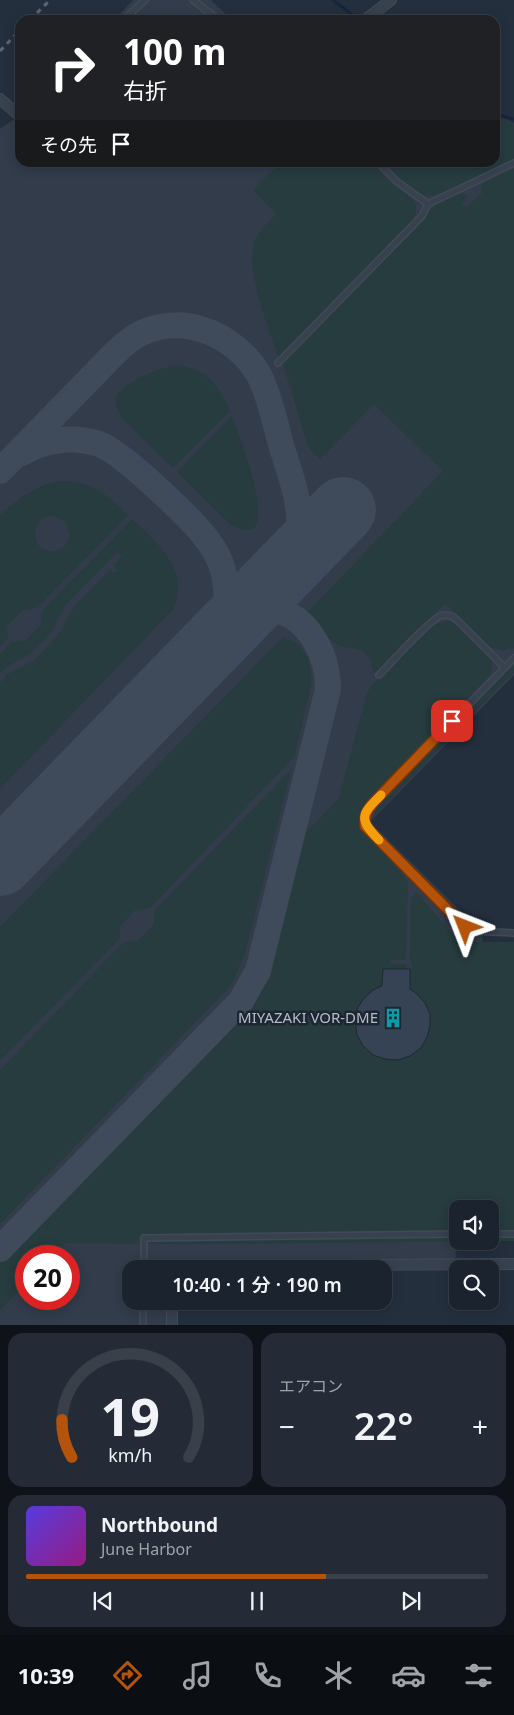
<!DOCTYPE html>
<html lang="ja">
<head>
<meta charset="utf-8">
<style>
  :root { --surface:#1b232e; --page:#242b36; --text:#f1f3f6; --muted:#a0a4aa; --line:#39404a; --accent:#b45309 }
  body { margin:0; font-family:"Noto Sans","Noto Sans JP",sans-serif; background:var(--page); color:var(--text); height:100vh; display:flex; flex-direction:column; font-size:19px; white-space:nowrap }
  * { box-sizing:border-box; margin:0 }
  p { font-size:16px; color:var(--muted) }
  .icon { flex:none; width:28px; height:28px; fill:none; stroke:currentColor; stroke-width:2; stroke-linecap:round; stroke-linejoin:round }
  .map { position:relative; height:1325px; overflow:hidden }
  .sheet { display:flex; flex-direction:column; gap:8px; padding:8px; background:#0f1319; flex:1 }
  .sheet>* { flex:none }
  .guide { position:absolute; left:15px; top:15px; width:485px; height:152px; border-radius:15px; box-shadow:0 2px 12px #0003,0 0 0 1px var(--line); background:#202124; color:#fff; overflow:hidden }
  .buttons { position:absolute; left:449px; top:1200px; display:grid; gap:10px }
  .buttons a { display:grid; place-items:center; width:50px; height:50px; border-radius:10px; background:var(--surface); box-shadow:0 2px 12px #0003,0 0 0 1px var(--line); font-size:25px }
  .speed { position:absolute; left:15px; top:1245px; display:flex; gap:10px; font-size:25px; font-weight:700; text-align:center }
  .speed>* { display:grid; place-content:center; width:65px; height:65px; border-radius:50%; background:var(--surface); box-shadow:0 2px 12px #0003,0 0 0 1px var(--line); line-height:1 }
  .speed .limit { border:8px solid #d22; background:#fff; color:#111 }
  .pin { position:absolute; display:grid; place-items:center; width:42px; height:42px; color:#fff; margin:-21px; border-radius:10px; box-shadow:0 2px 8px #0006 }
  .me { position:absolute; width:55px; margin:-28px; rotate:315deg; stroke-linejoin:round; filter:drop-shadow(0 0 4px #0008) }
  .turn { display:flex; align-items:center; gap:18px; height:105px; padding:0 25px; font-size:22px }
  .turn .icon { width:65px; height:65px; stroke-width:2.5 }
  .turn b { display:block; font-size:35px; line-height:42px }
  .then { display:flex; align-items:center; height:48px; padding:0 25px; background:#0003; gap:10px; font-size:19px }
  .big { font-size:38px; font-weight:600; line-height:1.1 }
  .sheet .widget { flex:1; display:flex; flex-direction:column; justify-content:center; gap:8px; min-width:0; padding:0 18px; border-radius:15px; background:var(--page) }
  .sheet .dial { align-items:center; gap:0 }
  .dial svg { height:130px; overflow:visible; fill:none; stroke:var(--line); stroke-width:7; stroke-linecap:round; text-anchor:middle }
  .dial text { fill:var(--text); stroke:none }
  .song { display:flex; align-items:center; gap:15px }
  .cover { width:60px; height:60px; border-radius:8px; background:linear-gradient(135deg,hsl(250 70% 55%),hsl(310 70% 35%)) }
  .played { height:5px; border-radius:2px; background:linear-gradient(90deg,var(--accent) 65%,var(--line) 65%) }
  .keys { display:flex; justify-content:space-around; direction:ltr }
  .heat { display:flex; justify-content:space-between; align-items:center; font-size:28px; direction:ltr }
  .sheet .tiles { flex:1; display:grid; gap:8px; grid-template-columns:1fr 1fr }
  .widget:last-child { grid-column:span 2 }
  .trip { position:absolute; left:122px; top:1260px; width:270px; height:50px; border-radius:15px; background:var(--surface); box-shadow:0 2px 12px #0003,0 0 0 1px var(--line); font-weight:600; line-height:50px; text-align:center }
  .menu { display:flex; height:80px; justify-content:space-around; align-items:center; background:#0b0e12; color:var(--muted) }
  .menu .icon { width:35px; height:35px }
  .menu .current { color:var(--accent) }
  .menu b { font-size:22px; color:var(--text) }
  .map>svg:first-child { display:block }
  .airport { fill:#323c4b; fill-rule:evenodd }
  .green { fill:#263c3f; fill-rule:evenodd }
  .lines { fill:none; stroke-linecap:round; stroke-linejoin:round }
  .stream { stroke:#17263c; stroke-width:3 }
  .taxiway { stroke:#3f4a5a; stroke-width:26 }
  .runway { stroke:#3f4a5a; stroke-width:66 }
  .building { fill:#364354; stroke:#1f2835 }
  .service-casing { stroke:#414a57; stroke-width:8 }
  .minor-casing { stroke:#414a57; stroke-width:12 }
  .service { stroke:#38414e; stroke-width:5 }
  .minor { stroke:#38414e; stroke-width:10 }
  .rail { stroke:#5a6575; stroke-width:3; stroke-dasharray:5 5; stroke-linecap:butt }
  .route-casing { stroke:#753606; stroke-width:12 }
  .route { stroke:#b45309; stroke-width:9 }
  .slow { stroke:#f59e0b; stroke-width:9 }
  .labels { text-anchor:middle; stroke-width:5; stroke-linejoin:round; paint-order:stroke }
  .poi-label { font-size:15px; fill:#b4bcc9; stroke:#1d2633; text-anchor:end }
</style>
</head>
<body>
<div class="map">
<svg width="514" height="1325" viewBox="0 0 514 1325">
  <rect width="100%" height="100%" fill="#242f3e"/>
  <path class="airport" d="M133,0H211L232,20H114Z
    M20,115V162H495V115L514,123V675L370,822L483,933L460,1209H458L455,1266L131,1269V1301H170V1325H0V129ZM26,1256H69V1299H26Z"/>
  <path class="green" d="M495,115L514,124V161C490,167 439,203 418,194C405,188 394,172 384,163L495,162Z
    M273,163H373L416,203V214L410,223L280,357L277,354C268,323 243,268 256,238C261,229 269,222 276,214L253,190L275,168Z
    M511,169H514V648L504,650L492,648L445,603L377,673L373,671C369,641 352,654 334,642C323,634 314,624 305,615L443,471L374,404L320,459L308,447L283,363L437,203L462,193L468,196L462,204L466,208L482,193L481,184Z
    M176,365C207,369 218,384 230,411L173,468L122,418C119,412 114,403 117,396C123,382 162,367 176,365Z
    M232,416C240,438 267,507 255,527C246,533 237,529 230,524L177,472Z
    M60,481C92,481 106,494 128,515L37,608L23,610L7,626L8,638L0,646V515C18,499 36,485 60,481ZM53,515L66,522L70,536C65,552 50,556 38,545C31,531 37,517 53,515Z
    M132,519C158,544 189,568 174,608L0,789V683L8,674L35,660L58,635L74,607L110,570L114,573L118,570L114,566L122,556L117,552L65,605L52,632L31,653L5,668L0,673V654L12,642L25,641L41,625V612Z
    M448,621L460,625L492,658V671L489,676L362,807C357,816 358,823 363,831L404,876L408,883L406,958L404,960H391V964H406L407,970L412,968V963L410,960L411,899L416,892L459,942H514V1241L210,1244L65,1243L52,1256H26V1283L0,1310V1262L240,1016L258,994L264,981L301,844L306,833L339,798L367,693L372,685L429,629L435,624ZM458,1209H490V1241H458Z
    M283,637L295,642L302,649L308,658L311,671V686L294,757L150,908L135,910L120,926V938L0,1061V927Z
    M514,664V672L375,815L374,811L380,802Z
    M291,770L245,953L232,984L0,1224V1070L124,942L137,941L154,925V911Z"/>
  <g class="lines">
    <path class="stream" d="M333,0L359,20
      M495,114L514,119"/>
    <path class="taxiway" d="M22,453C45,439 73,436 99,444C122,452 197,523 211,545C220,558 225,573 226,588C229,611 218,633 206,652
      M0,471L114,354C120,348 127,342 134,337C178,310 235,333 259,375C269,393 276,427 282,448C290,474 301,502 299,530C298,545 289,559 282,572
      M0,1249L241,1001L258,971L328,689C328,657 310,617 275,610C261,607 246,615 234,621"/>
    <path class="runway" d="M0,863L343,510"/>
  </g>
  <path class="building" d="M383,969H410V989L417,994L425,1003L430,1014V1026L427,1037L421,1048L410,1056L398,1060L385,1059L373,1055L363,1046L357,1035L355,1022L357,1009L364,998L373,990L382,986Z"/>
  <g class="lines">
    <defs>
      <path id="service" d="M193,0L219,20
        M123,20L145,0
        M378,162L396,181L428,204
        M278,363L422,216L428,204L514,163
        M514,658L374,802C367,810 364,816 365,826L469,931L514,933
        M379,675C392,662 426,623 440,616C446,614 450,615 455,618L504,667
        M490,1234H514
        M144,1269V1238L458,1234
        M143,1325V1301"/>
      <path id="minor" d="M365,20L391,0
        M0,99L20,116
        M172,1269V1266L514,1264
        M172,1325V1301"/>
    </defs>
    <use href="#service" class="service-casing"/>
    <use href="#minor" class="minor-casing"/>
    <use href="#service" class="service"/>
    <use href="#minor" class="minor"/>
    <path class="rail" d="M30,20L50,0
      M0,51L20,30"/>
  </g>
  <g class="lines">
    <defs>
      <path id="route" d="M452,721L374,802C367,810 364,816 365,826L465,927"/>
    </defs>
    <use href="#route" class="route-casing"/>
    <use href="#route" class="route"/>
    <path class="slow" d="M379,840C358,818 361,815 381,795"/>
  </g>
  <defs>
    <symbol id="building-bare" viewBox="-9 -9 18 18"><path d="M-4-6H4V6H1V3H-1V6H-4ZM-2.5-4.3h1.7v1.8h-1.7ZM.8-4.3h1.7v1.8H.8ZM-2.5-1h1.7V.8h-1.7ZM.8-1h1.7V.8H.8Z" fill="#0f9aa8" stroke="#1d2633" stroke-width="2.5" paint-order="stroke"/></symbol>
  </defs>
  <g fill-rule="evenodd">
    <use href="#building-bare" x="379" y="1004" width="28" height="28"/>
  </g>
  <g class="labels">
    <g class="poi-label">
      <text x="378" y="1023">MIYAZAKI VOR-DME</text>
    </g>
  </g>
</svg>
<div class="buttons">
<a><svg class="icon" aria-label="sound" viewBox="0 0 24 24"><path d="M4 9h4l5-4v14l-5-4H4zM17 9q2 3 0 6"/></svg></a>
<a><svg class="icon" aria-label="search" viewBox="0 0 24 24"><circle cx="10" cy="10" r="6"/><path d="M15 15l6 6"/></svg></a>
</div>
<div class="speed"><div class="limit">20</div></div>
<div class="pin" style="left:452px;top:721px;background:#d93025"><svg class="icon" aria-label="arrive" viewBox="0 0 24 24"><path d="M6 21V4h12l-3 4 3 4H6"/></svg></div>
<svg class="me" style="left:465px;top:927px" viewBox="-20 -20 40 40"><path d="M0-17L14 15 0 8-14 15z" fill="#b45309" stroke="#fff" stroke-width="4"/></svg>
<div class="trip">10:40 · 1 分 · 190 m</div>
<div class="guide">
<div class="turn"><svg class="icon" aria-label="right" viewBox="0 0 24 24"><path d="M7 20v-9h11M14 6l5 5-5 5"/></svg><div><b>100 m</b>右折</div></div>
<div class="then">その先<svg class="icon" aria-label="arrive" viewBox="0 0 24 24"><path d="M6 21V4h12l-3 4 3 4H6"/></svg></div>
</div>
</div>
<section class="sheet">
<div class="tiles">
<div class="widget dial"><svg viewBox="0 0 100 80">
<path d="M14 69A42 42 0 1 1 86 69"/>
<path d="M14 69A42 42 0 0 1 8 46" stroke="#b45309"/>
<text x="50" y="56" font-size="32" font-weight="700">19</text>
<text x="50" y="72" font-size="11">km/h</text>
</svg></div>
<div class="widget"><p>エアコン</p>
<div class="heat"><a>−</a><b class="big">22°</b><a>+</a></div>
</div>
<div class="widget">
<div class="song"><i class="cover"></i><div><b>Northbound</b><p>June Harbor</p></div></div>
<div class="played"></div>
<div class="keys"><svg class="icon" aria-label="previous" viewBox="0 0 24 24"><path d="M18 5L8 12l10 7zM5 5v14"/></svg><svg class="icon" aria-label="pause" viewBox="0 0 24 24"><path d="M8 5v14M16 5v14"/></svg><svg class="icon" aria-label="next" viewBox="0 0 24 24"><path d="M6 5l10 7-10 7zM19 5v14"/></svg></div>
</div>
</div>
</section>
<nav class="menu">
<b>10:39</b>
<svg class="icon current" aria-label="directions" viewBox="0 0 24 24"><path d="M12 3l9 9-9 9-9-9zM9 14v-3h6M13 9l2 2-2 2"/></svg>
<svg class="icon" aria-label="music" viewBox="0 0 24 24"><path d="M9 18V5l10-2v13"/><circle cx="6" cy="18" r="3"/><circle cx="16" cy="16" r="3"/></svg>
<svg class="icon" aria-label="phone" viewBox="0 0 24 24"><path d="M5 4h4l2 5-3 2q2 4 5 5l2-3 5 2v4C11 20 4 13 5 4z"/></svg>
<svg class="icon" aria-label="climate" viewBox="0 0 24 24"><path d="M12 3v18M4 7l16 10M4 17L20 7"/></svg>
<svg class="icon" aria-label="car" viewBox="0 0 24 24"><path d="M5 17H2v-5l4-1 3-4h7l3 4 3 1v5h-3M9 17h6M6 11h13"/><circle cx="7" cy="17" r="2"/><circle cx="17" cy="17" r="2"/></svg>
<svg class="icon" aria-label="filters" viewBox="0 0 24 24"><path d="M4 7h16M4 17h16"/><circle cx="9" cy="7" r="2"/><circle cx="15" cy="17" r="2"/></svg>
</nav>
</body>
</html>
